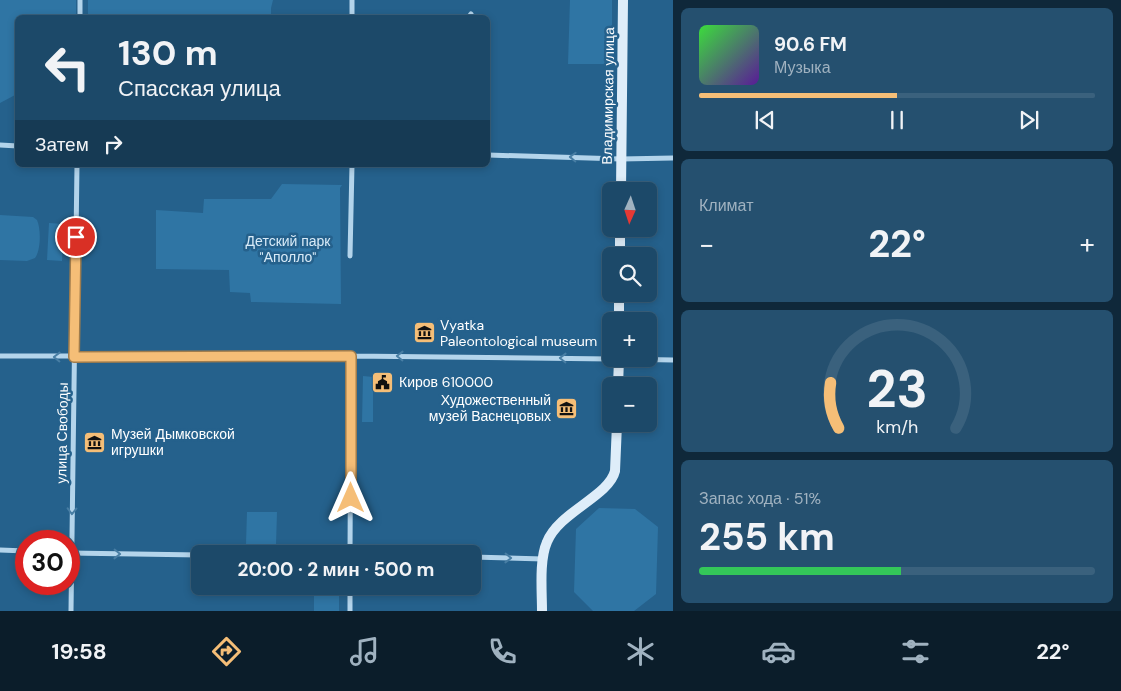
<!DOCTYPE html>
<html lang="ru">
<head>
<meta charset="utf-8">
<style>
  :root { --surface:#1c4969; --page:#25506f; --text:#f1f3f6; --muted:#a0b2c0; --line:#3a617d; --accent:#f5be77 }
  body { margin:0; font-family:"DM Sans",sans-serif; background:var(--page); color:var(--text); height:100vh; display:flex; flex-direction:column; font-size:19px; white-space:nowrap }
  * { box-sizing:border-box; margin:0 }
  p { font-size:16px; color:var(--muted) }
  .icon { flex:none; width:28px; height:28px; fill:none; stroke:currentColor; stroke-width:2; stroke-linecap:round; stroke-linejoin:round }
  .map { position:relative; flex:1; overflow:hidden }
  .side { display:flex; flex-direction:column; gap:8px; padding:8px; background:#0f283a; width:448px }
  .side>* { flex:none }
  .guide { position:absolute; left:15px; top:15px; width:475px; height:152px; border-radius:8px; box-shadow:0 2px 8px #0003,0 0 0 1px var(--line); background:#1c4969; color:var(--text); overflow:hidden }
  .needle { width:32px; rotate:183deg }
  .fabs { position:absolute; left:602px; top:182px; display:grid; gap:10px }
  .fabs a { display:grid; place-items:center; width:55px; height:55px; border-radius:8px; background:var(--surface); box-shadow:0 2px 8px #0003,0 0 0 1px var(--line); font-size:25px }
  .speed { position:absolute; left:15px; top:530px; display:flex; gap:10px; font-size:25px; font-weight:700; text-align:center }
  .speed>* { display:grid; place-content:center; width:65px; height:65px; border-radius:50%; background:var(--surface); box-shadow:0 2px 8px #0003,0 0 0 1px var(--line); line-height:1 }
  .speed .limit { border:8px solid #d22; background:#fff; color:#111 }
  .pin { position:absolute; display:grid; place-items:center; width:42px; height:42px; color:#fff; margin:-21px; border:2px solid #fff; border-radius:50%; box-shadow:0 1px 5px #0007 }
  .me { position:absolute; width:55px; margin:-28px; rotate:0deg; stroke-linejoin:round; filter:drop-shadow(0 0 4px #0008) }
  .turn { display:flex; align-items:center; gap:18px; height:105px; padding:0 20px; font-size:22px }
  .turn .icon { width:65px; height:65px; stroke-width:2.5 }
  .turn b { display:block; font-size:35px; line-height:42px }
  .then { display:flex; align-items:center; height:48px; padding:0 20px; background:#0003; gap:10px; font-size:19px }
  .big { font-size:38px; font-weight:700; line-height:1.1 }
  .side .tile { flex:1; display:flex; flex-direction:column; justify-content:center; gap:8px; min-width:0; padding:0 18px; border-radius:8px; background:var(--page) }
  .side .dial { align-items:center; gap:0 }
  .dial svg { height:130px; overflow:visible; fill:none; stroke:var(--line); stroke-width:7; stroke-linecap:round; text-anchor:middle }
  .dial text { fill:var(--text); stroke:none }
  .song { display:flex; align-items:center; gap:15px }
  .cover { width:60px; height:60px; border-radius:8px; background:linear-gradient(135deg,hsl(120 70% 55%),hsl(270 70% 35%)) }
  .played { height:5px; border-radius:2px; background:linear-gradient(90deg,var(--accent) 50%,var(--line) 50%) }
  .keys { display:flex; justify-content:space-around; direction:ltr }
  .heat { display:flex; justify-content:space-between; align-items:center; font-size:28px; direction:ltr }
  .charge { height:8px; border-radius:4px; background:linear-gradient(90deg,#34c759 51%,var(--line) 0) }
  .trip { position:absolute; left:191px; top:545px; width:290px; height:50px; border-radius:8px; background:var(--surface); box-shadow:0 2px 8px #0003,0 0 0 1px var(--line); font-weight:700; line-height:50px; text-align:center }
  .tab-bar { display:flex; height:80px; justify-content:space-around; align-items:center; background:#0b1d2a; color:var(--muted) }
  .tab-bar .icon { width:35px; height:35px }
  .tab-bar .current { color:var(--accent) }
  .tab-bar b { font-size:22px; color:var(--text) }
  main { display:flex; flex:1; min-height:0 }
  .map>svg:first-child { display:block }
  .green { fill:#2f75a4 }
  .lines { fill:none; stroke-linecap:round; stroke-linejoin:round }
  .minor { stroke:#b3d4eb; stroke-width:5 }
  .secondary { stroke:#deedf9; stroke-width:10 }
  .oneway { stroke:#487ea4 }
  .route-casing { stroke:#9f7c4d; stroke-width:12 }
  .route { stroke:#f5be77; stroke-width:9 }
  .labels { text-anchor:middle; stroke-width:5; stroke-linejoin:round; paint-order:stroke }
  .street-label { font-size:14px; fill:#fff; stroke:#25618c }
  .park-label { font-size:14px; fill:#d8ebf8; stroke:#25618c }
  .poi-label { font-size:14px; fill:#fff; stroke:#25618c; text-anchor:start }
</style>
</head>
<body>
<main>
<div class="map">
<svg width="674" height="611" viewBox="0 0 674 611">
  <rect width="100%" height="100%" fill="#25618c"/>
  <path class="green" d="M0,0H76V17L18,18L17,94L0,103Z
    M88,0H273L271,8V17L88,18Z
    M570,0H612V64H568Z
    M282,184L342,185L340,188L341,304L251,302L250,293L230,292L229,270L156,269V210L203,213L204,199H271Z
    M0,215L33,217L37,220C41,229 41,250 35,258L27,261L0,260Z
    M49,223L64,224L62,261L47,260Z
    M363,376L373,377V422H362Z
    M599,508L635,509L658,527L656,594L634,611H593L574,592L576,529Z
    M247,512H277L276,545L246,544Z
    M314,586H339V611H314Z"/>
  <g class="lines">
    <path class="minor" d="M352,0V18
      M80,18V0
      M468,18L471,14
      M0,145L18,146
      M488,155L621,159L674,158
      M350,256L352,165
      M0,356H351L611,359
      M619,359L674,360
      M0,550L26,551
      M69,553L200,555
      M350,554L351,356
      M472,557L543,559
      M71,611L77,165
      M350,611V586"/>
    <path class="secondary" d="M621,191L623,0
      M620,256V229
      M619,321V294
      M618,386L619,359
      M542,611C542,591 539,560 547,542C559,512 609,496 615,471L617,424"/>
  </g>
  <defs><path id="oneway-chevron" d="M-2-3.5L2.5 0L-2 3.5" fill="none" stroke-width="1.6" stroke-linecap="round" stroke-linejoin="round" transform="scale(1.25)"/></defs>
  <g class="oneway">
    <use href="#oneway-chevron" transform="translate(573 157) rotate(-178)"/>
    <use href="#oneway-chevron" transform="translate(400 356) rotate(-179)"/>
    <use href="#oneway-chevron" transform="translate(57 357) rotate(-179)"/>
    <use href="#oneway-chevron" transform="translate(563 358) rotate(-179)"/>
    <use href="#oneway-chevron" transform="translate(72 511) rotate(91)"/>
    <use href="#oneway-chevron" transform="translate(117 554) rotate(1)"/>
    <use href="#oneway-chevron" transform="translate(508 558) rotate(1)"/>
  </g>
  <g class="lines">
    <defs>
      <path id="route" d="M76,237L74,357L351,356V498"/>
    </defs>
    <use href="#route" class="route-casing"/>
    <use href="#route" class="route"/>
  </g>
  <defs>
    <symbol id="museum-square" viewBox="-11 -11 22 22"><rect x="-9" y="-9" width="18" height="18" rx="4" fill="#f5be77" stroke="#25618c"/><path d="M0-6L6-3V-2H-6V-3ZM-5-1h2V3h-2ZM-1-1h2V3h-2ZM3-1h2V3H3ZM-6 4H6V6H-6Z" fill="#111"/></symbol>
    <symbol id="civic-square" viewBox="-11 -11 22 22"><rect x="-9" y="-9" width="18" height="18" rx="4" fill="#f5be77" stroke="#25618c"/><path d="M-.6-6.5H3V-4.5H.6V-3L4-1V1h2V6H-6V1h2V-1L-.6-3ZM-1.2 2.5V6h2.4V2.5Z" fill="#111"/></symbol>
  </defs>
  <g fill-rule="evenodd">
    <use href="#museum-square" x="412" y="320" width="25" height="25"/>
    <use href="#civic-square" x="370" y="370" width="25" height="25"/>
    <use href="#museum-square" x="554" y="396" width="25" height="25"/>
    <use href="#museum-square" x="82" y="430" width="25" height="25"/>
  </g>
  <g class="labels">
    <g class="street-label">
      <text transform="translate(608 96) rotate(-89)" y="5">Владимирская улица</text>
      <text transform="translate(62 433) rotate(-89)" y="5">улица Свободы</text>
    </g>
    <g class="park-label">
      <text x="288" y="246">Детский парк<tspan x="288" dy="16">"Аполло"</tspan></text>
    </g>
    <g class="poi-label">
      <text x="440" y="330">Vyatka<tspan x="440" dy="16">Paleontological museum</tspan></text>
      <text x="399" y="387">Киров 610000</text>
      <text x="551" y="405" text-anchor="end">Художественный<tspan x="551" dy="16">музей Васнецовых</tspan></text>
      <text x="111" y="439">Музей Дымковской<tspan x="111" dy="16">игрушки</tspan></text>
    </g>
  </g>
</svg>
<div class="fabs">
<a><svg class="needle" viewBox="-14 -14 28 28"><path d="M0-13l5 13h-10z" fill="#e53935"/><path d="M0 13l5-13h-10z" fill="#a0b2c0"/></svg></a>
<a><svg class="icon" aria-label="search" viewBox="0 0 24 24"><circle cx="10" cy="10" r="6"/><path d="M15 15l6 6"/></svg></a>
<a>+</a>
<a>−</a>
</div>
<div class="speed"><div class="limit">30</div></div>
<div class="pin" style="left:76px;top:237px;background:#d93025"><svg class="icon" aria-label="arrive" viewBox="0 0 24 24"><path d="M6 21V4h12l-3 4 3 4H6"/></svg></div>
<svg class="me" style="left:351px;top:498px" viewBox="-20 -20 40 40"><path d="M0-17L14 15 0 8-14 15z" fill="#f5be77" stroke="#fff" stroke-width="4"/></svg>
<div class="trip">20:00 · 2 мин · 500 m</div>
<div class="guide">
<div class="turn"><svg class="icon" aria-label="left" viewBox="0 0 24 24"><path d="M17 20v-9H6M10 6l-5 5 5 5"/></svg><div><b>130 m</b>Спасская улица</div></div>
<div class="then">Затем<svg class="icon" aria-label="right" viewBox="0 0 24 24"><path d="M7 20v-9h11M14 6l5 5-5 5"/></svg></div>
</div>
</div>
<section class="side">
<div class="tile">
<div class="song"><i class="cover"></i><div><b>90.6 FM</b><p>Музыка</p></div></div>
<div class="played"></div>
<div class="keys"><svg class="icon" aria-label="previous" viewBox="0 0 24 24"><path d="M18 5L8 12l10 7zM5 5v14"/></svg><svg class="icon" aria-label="pause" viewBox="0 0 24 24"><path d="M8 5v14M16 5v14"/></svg><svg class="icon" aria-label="next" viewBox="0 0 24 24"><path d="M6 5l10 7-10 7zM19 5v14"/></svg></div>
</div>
<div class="tile"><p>Климат</p>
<div class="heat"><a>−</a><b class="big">22°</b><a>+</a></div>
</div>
<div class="tile dial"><svg viewBox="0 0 100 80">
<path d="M14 69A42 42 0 1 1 86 69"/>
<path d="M14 69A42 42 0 0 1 9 41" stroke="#f5be77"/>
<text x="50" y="56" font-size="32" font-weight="700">23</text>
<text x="50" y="72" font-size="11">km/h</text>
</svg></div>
<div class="tile"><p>Запас хода · 51%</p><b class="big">255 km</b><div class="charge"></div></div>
</section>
</main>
<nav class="tab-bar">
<b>19:58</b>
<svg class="icon current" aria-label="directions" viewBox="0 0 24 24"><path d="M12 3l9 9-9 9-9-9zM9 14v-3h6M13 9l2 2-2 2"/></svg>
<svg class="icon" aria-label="music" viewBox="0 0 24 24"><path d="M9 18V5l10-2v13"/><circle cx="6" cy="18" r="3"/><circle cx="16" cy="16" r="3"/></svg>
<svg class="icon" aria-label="phone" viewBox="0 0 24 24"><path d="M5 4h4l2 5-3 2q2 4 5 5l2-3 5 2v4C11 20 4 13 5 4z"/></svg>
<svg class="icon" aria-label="climate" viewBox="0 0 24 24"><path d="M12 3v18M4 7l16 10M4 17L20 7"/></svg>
<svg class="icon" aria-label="car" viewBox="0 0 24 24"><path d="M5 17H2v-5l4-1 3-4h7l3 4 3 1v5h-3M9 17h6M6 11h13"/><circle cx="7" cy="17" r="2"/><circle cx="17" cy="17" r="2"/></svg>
<svg class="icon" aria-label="filters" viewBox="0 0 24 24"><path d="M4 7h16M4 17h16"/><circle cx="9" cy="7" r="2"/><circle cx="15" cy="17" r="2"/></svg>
<b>22°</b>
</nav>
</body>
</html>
